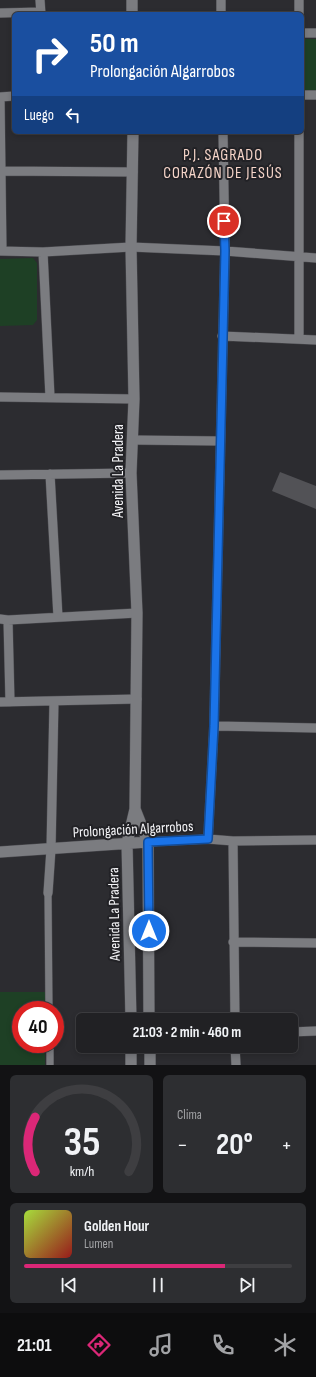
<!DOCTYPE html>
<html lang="es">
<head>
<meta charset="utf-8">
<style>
  :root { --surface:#212124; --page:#2d2e31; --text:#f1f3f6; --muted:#a2a3a6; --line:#3e3e41; --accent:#db2777 }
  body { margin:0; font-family:"Sofia Sans Condensed",sans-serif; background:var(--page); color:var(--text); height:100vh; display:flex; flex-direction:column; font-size:15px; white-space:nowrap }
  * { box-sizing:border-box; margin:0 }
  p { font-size:13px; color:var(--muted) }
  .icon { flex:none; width:22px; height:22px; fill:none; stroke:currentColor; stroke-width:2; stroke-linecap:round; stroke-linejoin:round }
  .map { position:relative; height:1065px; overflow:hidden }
  .sheet { display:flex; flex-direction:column; gap:10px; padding:10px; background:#121214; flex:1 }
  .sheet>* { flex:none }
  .hud { position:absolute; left:12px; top:12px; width:292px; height:122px; border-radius:6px; box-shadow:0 2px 6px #0003,0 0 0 1px var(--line); background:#1a4fa0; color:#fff; overflow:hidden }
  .speed { position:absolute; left:12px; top:1001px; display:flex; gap:8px; font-size:20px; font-weight:700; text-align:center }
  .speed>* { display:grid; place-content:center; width:52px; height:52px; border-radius:50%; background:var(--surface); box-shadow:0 2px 6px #0003,0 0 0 1px var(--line); line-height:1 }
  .speed .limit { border:6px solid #d22; background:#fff; color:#111 }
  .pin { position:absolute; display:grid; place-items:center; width:34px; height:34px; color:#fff; margin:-17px; border:2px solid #fff; border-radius:50%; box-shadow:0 1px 4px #0007 }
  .me { position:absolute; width:44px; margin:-22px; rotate:0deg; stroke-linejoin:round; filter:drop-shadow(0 0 3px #0008) }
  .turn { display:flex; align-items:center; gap:14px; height:84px; padding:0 12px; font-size:18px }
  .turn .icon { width:52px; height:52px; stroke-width:2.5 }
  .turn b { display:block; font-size:28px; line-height:34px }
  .then { display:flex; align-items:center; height:38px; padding:0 12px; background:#0003; gap:8px; font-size:15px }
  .big { font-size:30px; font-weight:700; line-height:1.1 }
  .sheet .tile { flex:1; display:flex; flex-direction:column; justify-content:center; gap:6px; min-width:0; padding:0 14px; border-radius:6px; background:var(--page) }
  .sheet .dial { align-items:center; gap:0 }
  .dial svg { height:104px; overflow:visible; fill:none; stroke:var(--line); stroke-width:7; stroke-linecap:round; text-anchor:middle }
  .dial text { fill:var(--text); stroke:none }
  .song { display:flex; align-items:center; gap:12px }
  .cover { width:48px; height:48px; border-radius:6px; background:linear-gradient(135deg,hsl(80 70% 55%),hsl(0 70% 35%)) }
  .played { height:4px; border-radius:2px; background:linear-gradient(90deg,var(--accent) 75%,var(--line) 75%) }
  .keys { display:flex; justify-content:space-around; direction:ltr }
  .heat { display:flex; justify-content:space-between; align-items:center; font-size:22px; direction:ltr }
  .sheet .tiles { flex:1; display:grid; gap:10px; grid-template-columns:1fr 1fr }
  .tile:last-child { grid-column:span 2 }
  .trip { position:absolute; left:76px; top:1013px; width:222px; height:40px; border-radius:6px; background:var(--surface); box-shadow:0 2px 6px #0003,0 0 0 1px var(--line); font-weight:700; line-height:40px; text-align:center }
  .menu { display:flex; height:64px; justify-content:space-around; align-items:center; background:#0d0d0e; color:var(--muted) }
  .menu .icon { width:28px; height:28px }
  .menu .selected { color:var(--accent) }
  .menu b { font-size:18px; color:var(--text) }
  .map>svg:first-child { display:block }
  .green { fill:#1e4025 }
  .building { fill:#525256 }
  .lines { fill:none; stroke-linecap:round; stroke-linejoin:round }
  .pedestrian-casing { stroke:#4a4a4e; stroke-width:8 }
  .minor-casing { stroke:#4a4a4e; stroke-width:10 }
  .tertiary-casing { stroke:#4a4a4e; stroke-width:12 }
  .pedestrian { stroke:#7b7c80; stroke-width:7 }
  .minor { stroke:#7b7c80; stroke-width:9 }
  .tertiary { stroke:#7b7c80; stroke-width:11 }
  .route-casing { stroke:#114b97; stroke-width:10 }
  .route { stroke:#1a73e8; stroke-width:7 }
  .labels { text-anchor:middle; stroke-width:4; stroke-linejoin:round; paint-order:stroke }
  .street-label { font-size:15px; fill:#f4f4f7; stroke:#222226 }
  .neighbourhood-label { font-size:16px; letter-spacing:1px; fill:#f6d5c9; stroke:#222226 }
</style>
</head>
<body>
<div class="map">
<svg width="316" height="1065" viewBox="0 0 316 1065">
  <rect width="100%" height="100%" fill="#2c2c30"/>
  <path class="green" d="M302,39H316V90L302,91Z
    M33,258L37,263V320L33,325L0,326V259Z
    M0,992H45V1010H21V1044H45V1065H0Z"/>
  <path class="building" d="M280,472L316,486V509L272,491Z"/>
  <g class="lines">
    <defs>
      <path id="pedestrian" d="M48,893L49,1010
        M50,1044V1065"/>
      <path id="minor" d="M40,0L41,14
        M221,0V14
        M299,0V14
        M0,13L41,12
        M302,33H316
        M302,95H316
        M0,97L2,251
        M0,97L14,96
        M299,132V339
        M0,171L133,172
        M0,251L43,252L131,247L225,251L316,258
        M43,252L50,397
        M222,336L316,340
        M0,397L134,399
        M132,440L220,441
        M50,474L58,617
        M0,475L131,473
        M0,619L8,620L137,613
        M8,620L10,702
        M0,702L137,699
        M214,726L316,728
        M208,839L214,726L225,251L223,132
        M233,841L235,1020
        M148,842L208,839L233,841L316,840
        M48,893L51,849L54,701
        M233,942L316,943
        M291,1032L316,1031
        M235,1046L236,1065"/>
      <path id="tertiary" d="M132,0V14
        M135,809L148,842L149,1020
        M0,852L148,842
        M131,1020L127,843L135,809L137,613L131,473L134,399L131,247L133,132
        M131,1046V1065
        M150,1046V1065"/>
    </defs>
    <use href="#pedestrian" class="pedestrian-casing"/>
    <use href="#minor" class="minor-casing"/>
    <use href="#tertiary" class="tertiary-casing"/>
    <use href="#pedestrian" class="pedestrian"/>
    <use href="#minor" class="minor"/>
    <use href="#tertiary" class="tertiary"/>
  </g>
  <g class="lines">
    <defs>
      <path id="route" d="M149,931L148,842L208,839L214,726L225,251L224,221"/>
    </defs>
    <use href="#route" class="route-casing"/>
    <use href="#route" class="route"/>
  </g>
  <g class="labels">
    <g class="street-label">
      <text transform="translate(118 471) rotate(-90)" y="5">Avenida La Pradera</text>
      <text transform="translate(133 829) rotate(-3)" y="5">Prolongación Algarrobos</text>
      <text transform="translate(114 914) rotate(-91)" y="5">Avenida La Pradera</text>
    </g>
    <g class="neighbourhood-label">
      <text x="223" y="160">P.J. SAGRADO<tspan x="223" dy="18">CORAZÓN DE JESÚS</tspan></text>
    </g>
  </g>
</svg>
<div class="speed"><div class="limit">40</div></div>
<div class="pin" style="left:224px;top:221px;background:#d93025"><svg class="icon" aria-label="arrive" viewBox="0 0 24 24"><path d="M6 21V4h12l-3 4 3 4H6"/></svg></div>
<svg class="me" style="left:149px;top:931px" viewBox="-20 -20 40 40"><circle r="17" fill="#1a73e8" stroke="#fff" stroke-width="3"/><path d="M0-11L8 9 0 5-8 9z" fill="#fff"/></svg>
<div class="trip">21:03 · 2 min · 460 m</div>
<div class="hud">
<div class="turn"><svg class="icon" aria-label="right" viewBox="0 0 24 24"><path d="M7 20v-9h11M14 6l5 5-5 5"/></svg><div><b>50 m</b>Prolongación Algarrobos</div></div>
<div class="then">Luego<svg class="icon" aria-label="left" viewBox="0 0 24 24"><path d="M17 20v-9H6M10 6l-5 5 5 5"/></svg></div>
</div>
</div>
<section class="sheet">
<div class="tiles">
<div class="tile dial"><svg viewBox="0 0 100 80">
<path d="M14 69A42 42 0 1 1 86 69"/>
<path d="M14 69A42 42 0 0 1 14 27" stroke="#db2777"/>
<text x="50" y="56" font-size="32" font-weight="700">35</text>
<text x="50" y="72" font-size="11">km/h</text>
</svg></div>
<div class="tile"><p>Clima</p>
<div class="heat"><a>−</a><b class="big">20°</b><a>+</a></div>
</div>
<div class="tile">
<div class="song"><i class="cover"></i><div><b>Golden Hour</b><p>Lumen</p></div></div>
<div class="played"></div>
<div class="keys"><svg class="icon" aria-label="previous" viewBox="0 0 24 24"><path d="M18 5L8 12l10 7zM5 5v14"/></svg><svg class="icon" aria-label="pause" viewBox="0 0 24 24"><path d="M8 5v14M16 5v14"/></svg><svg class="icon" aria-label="next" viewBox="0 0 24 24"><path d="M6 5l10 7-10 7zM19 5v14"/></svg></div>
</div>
</div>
</section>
<nav class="menu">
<b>21:01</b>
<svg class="icon selected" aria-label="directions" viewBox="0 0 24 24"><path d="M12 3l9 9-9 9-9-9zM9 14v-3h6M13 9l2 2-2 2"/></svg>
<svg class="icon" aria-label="music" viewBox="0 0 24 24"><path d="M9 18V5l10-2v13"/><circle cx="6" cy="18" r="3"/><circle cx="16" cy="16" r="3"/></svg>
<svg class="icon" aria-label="phone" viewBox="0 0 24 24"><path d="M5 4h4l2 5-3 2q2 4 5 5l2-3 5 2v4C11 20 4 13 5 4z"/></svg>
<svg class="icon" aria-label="climate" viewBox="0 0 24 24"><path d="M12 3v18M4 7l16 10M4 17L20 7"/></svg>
</nav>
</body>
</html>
